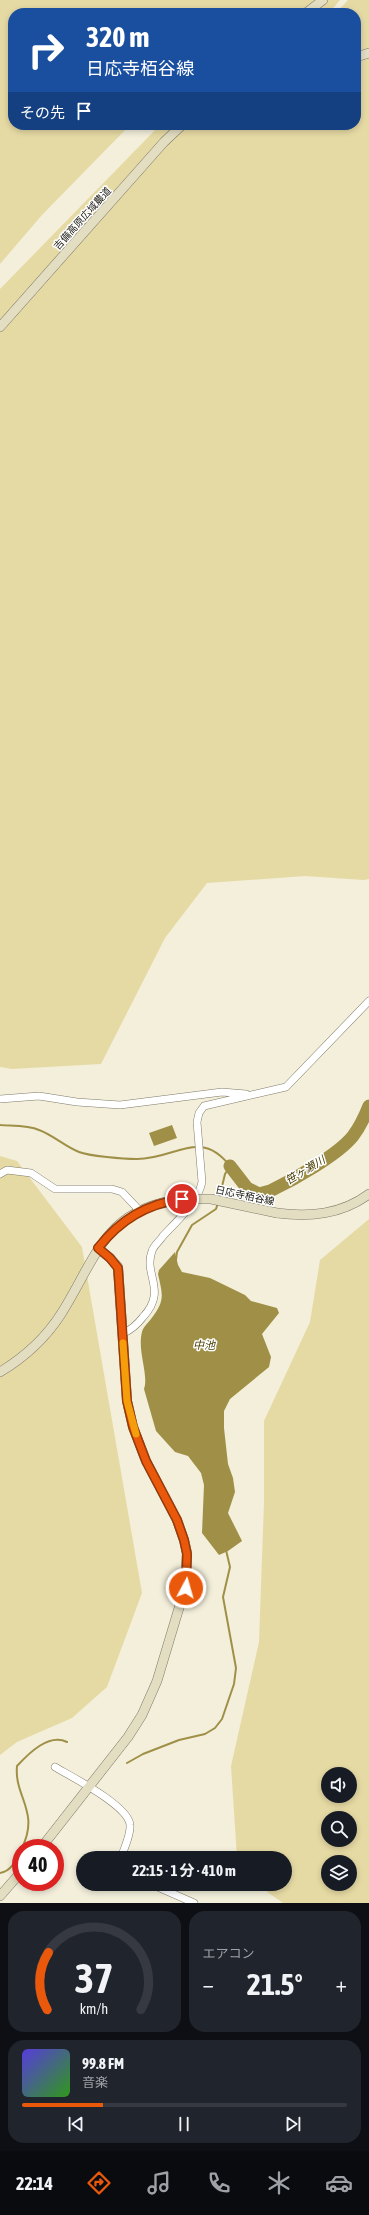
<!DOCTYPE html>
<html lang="ja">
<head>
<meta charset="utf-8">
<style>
  :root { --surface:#171b24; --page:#20242c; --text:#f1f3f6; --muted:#9ea1a6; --line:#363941; --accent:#ea580c }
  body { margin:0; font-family:"Asap Condensed","Noto Sans JP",sans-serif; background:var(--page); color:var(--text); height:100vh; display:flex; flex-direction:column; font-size:15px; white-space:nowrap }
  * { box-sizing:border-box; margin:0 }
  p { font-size:13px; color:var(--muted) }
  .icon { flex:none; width:22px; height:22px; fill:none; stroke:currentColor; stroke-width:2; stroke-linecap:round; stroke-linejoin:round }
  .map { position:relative; height:1903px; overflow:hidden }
  .drawer { display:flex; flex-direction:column; gap:8px; padding:8px; background:#0d0f14; flex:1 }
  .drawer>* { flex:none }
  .hud { position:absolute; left:8px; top:8px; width:353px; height:122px; border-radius:16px; box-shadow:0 2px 6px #0003; background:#1a4fa0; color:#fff; overflow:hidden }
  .buttons { position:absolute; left:321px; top:1767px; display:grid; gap:8px }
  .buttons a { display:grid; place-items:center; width:36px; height:36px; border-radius:50%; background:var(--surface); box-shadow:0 2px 6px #0003; font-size:20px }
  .speed { position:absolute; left:12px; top:1839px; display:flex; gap:8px; font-size:20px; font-weight:700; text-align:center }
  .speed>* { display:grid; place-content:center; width:52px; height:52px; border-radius:50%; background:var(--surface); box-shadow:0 2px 6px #0003; line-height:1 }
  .speed .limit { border:6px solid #d22; background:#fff; color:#111 }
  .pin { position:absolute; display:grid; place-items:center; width:34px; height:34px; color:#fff; margin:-17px; border:2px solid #fff; border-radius:50%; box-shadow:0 1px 4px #0007 }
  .me { position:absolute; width:44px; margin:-22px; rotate:6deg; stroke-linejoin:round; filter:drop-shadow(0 0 3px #0008) }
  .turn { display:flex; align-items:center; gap:14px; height:84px; padding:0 12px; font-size:18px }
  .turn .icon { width:52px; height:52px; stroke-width:2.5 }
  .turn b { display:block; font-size:28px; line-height:34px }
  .then { display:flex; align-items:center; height:38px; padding:0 12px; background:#0003; gap:8px; font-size:15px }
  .big { font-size:30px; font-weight:700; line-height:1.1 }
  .drawer .card { flex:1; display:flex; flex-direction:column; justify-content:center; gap:6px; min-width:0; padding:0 14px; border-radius:16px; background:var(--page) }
  .drawer .dial { align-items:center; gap:0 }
  .dial svg { height:104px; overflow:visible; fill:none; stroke:var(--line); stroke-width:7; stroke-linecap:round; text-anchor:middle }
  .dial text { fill:var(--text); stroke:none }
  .song { display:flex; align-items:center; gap:12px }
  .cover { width:48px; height:48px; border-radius:6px; background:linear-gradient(135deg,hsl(250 70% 55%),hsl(110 70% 35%)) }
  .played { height:4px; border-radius:2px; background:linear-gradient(90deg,var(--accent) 25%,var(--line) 25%) }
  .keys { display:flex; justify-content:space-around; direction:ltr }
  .heat { display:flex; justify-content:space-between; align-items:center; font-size:22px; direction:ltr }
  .drawer .tiles { flex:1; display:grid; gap:8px; grid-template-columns:1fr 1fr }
  .card:last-child { grid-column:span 2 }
  .trip { position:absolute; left:76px; top:1851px; width:216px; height:40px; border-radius:20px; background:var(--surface); box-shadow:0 2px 6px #0003; font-weight:700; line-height:40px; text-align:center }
  .tab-bar { display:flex; height:64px; justify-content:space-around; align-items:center; background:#090b0e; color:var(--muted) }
  .tab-bar .icon { width:28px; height:28px }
  .tab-bar .active { color:var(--accent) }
  .tab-bar b { font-size:18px; color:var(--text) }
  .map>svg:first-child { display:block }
  .green { fill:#e6daa4; fill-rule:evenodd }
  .water { fill:#a09047 }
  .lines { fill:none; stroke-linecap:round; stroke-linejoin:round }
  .stream { stroke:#a09047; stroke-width:2 }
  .river { stroke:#a09047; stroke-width:13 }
  .street-casing { stroke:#7f7b69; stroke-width:8 }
  .secondary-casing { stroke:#7f7b69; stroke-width:10 }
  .street { stroke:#fff; stroke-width:7 }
  .secondary { stroke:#e3ddc2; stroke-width:9 }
  .secondary-bridge-casing { stroke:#7f7b69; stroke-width:10; stroke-linecap:butt }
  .secondary-bridge { stroke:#e3ddc2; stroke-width:9 }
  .route-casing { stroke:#983908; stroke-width:10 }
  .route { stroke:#ea580c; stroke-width:7 }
  .slow { stroke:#f59e0b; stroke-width:7 }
  .labels { text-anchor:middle; stroke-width:3; stroke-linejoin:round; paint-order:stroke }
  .street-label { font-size:10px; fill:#181710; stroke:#fff }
  .water-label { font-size:11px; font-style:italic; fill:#483c00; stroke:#fff }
</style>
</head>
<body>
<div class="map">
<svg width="369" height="1903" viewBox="0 0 369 1903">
  <rect width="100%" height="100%" fill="#f3efdb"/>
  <path class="green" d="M0,0H340L329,13H13V125H130L42,215L0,264Z
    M348,0H369V879L364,880L305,876L207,883L165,938L101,1064L12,1069L0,1067V289L160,125H356V13H336Z
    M0,1156L17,1161L82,1247L142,1593L107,1687L72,1718L17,1742L0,1755Z
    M369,1219V1903H283L256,1884H285V1858H237L231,1766L259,1642L264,1502V1421L310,1322L320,1260ZM328,1774H350V1796H328ZM328,1818H350V1840H328ZM328,1862H350V1884H328Z"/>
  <path class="water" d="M172,1125L177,1138L154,1146L149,1133Z
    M175,1252L178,1265L182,1272L210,1278L245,1295L251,1301L277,1308L279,1313L262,1334L271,1357L269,1367L230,1399L224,1411V1428L228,1464L233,1478L235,1492L228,1513L242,1541L228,1551L219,1555L202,1533L204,1485L201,1473L188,1456L175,1452L156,1431L144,1389C149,1375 137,1351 142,1332C143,1327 148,1323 151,1319C165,1301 163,1296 158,1274L159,1270Z"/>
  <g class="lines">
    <path class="stream" d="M0,1125C12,1126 28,1125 39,1130C53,1135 64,1146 79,1152C89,1156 124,1159 136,1159C175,1160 199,1127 230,1166L225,1174L219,1199
      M176,1260L177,1252L192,1225L216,1209L218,1203
      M127,1763L143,1754L179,1740L205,1734L215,1728L222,1719L234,1684L236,1668L223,1597L230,1567L226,1550
      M22,1848C40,1811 14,1797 17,1766C29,1753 49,1733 67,1742
      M0,1873C12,1871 16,1860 21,1849"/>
    <path class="river" d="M230,1166L247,1188L259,1194L270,1191C293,1180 338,1155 353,1136C360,1127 365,1116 369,1106"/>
    <defs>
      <path id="street" d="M0,1099L39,1096L77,1102L120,1105L222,1092L246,1094
        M0,1174L7,1170L31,1173L55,1189H112L122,1192L140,1211
        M122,1334C131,1330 137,1325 143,1317C168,1290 143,1275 152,1251C154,1245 160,1241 163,1236C177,1221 198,1202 202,1182L197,1122L199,1113L204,1106L286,1087L369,1001
        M55,1767C72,1777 129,1806 130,1825C131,1835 124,1848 121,1858
        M151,1884L194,1903"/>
      <path id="secondary" d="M306,13L323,0
        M356,57L369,53
        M0,327L164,142L182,125
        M277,1213C309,1217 341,1215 369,1194
        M0,1372C25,1357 45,1339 61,1314C97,1257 104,1209 182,1199
        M41,1848L128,1737L142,1715L157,1681L185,1588L187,1553L184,1540L177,1520L146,1461L133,1427L127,1401L118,1267L110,1258L98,1248
        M0,1896L21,1872"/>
    </defs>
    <use href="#street" class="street-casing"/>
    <use href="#secondary" class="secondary-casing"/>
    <use href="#street" class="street"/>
    <use href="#secondary" class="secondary"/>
    <defs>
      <path id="secondary-bridge" d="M182,1199H211L277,1213"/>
    </defs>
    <use href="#secondary-bridge" class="secondary-bridge-casing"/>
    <use href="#secondary-bridge" class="secondary-bridge"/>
  </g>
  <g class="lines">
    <defs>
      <path id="route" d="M182,1199C146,1204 120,1220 98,1248L110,1258L118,1268L127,1401L133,1427L146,1461L177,1520L184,1540L187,1554L186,1588"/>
    </defs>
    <use href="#route" class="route-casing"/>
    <use href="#route" class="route"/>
    <path class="slow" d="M123,1343L127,1401L136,1434"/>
  </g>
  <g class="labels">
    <g class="street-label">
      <text transform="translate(82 218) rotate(-48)" y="4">吉備高原広域農道</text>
      <text transform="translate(245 1195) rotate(12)" y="4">日応寺栢谷線</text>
    </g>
    <g class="water-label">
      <text transform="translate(305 1170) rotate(-31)" y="4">笹ヶ瀬川</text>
      <text x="204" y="1349">中池</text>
    </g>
  </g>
</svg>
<div class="buttons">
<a><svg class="icon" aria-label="sound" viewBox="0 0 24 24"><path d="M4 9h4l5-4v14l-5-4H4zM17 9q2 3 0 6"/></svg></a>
<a><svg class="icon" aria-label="search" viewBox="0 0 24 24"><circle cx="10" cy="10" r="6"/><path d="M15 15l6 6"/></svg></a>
<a><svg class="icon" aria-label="layers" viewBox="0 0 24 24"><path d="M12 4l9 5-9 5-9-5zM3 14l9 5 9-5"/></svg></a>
</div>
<div class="speed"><div class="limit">40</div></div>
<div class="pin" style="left:182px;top:1199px;background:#d93025"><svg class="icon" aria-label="arrive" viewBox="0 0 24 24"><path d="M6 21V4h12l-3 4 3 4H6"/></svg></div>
<svg class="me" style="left:186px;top:1588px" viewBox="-20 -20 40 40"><circle r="17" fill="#ea580c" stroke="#fff" stroke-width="3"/><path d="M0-11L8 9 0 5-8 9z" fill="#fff"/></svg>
<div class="trip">22:15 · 1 分 · 410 m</div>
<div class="hud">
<div class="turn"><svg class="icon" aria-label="right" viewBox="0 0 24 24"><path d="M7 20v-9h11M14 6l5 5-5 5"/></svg><div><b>320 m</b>日応寺栢谷線</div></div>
<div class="then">その先<svg class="icon" aria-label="arrive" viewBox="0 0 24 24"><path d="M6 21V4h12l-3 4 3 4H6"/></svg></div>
</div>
</div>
<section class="drawer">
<div class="tiles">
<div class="card dial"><svg viewBox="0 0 100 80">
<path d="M14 69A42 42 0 1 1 86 69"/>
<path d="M14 69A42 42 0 0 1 15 25" stroke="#ea580c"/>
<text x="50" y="56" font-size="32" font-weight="700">37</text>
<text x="50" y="72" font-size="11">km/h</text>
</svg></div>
<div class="card"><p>エアコン</p>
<div class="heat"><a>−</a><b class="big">21.5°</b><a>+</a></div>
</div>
<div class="card">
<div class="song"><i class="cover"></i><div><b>99.8 FM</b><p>音楽</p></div></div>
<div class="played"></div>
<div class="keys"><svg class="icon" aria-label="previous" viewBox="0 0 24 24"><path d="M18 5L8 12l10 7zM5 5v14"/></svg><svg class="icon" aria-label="pause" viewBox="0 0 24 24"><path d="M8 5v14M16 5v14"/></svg><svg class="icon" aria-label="next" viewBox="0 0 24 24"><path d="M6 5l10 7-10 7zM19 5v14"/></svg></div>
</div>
</div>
</section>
<nav class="tab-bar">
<b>22:14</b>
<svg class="icon active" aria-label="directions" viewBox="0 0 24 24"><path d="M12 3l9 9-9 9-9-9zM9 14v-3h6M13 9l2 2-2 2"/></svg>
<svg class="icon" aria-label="music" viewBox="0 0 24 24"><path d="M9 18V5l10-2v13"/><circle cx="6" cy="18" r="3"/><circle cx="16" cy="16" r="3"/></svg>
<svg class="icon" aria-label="phone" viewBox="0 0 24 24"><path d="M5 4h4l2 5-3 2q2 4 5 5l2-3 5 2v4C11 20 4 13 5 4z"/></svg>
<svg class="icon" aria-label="climate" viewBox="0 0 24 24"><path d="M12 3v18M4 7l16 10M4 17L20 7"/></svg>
<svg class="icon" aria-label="car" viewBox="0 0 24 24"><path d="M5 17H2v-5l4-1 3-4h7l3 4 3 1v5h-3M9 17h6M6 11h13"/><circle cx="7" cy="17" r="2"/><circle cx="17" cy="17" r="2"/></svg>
</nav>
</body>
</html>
